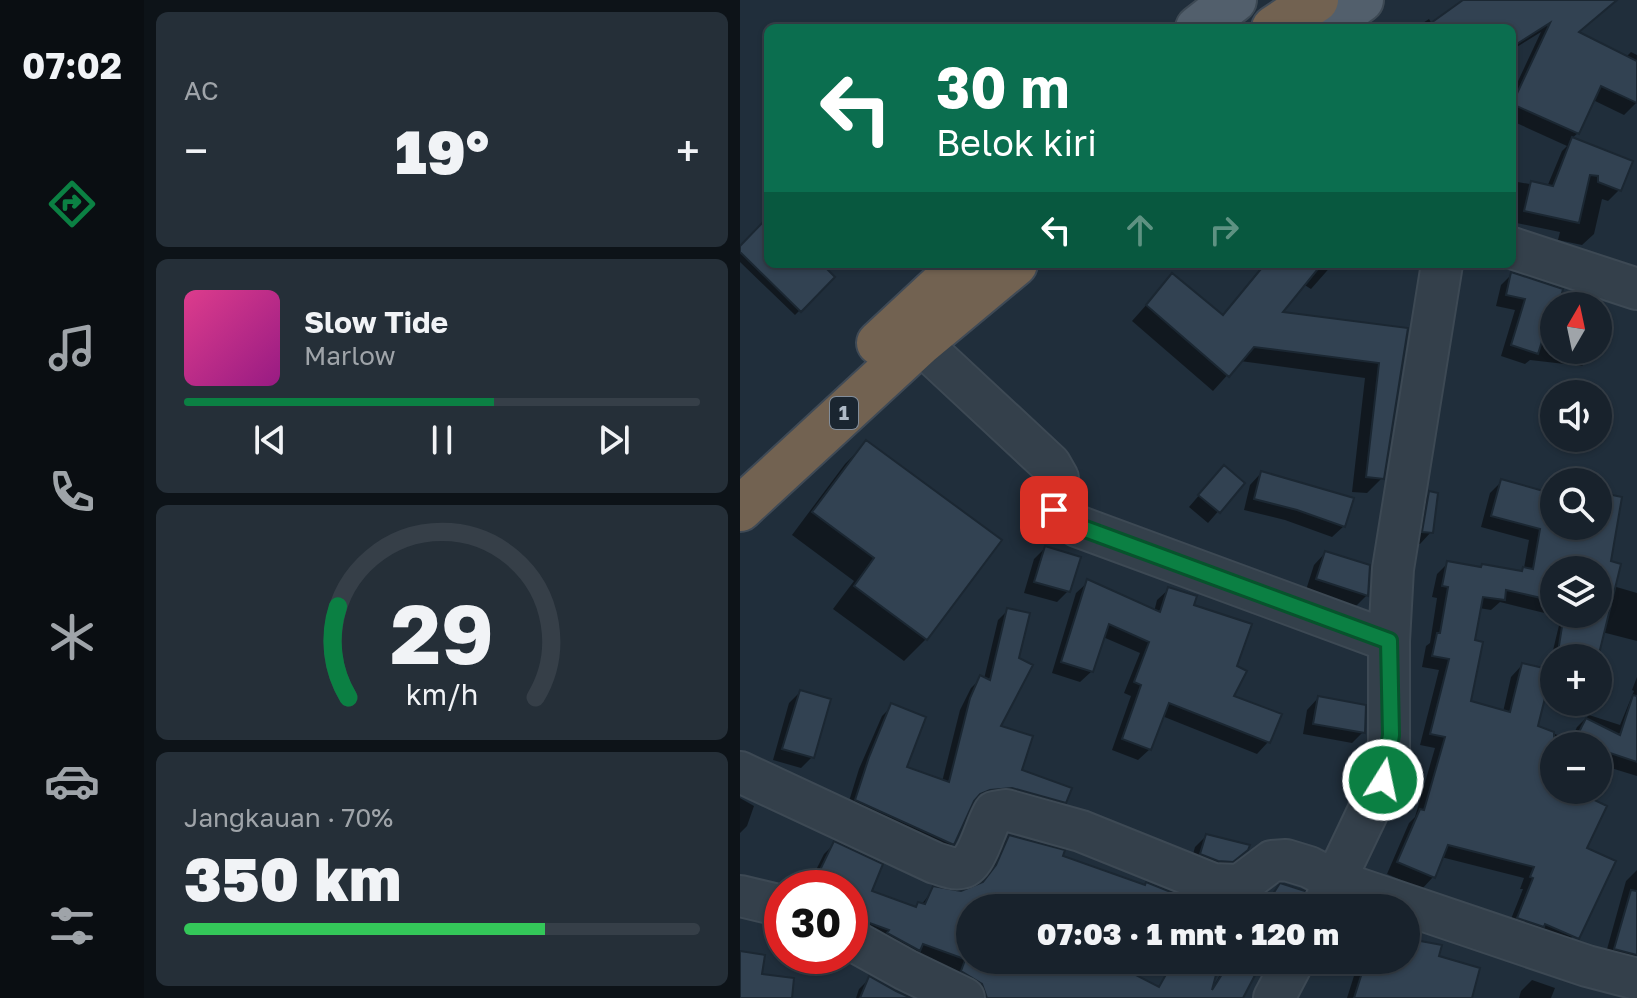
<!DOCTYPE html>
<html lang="id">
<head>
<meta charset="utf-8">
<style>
  :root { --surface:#18222c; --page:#252f38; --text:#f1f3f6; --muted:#9fa4a9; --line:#363f48; --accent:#0b8043 }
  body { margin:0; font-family:"Golos Text",sans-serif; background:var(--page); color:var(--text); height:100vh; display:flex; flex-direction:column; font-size:30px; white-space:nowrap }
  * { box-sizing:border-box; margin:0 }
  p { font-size:26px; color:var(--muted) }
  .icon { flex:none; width:44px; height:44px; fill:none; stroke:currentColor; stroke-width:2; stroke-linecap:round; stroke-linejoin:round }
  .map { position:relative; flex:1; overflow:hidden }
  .side { display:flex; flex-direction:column; gap:12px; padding:12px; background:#0d1318; width:596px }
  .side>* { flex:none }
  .guide { position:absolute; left:24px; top:24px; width:752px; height:244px; border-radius:12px; box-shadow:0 2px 6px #0004,0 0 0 2px var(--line); background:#0b6e4f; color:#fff; overflow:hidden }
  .needle { width:52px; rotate:9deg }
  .controls { position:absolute; left:800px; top:292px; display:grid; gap:16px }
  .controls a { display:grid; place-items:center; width:72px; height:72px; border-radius:50%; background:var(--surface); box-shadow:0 2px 6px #0004,0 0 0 2px var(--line); font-size:40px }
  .speed { position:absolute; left:24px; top:870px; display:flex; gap:16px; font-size:40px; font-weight:700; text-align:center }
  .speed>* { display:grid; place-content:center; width:104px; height:104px; border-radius:50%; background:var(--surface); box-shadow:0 2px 6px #0004,0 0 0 2px var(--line); line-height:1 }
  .speed .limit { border:12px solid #d22; background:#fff; color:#111 }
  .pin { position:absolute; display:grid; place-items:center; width:68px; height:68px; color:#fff; margin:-34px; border-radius:16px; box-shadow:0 4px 12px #0006 }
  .me { position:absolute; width:88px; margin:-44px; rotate:10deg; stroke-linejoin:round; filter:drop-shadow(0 0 6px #0008) }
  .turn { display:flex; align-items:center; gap:28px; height:168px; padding:0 40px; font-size:36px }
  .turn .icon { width:104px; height:104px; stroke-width:2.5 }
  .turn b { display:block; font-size:56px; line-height:68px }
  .lanes { display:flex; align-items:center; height:76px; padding:0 40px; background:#0003; justify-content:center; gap:40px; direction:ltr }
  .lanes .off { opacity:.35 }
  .big { font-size:60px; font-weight:800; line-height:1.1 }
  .side .tile { flex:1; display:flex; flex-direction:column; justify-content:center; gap:12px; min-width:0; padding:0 28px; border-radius:12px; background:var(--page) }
  .side .dial { align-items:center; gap:0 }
  .dial svg { height:208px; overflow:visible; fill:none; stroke:var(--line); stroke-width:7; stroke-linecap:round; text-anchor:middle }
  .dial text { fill:var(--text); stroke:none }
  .song { display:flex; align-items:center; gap:24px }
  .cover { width:96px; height:96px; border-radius:12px; background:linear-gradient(135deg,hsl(330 70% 55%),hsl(310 70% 35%)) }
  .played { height:8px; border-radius:4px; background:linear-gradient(90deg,var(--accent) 60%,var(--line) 60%) }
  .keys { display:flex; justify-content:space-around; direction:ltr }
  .heat { display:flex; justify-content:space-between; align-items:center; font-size:44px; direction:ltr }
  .charge { height:12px; border-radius:6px; background:linear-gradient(90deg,#34c759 70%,var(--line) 0) }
  .trip { position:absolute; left:216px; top:894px; width:464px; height:80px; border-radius:40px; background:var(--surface); box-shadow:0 2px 6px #0004,0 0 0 2px var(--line); font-weight:800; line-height:80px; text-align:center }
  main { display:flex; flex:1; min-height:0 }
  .dock { display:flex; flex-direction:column; width:144px; justify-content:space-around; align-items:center; background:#0a0e12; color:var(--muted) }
  .dock .icon { width:56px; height:56px }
  .dock .current { color:var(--accent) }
  .dock b { font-size:36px; color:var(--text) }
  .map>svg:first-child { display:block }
  .shadow { fill:#0007; fill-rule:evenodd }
  .building { fill:#324252; stroke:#1b2732; stroke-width:2 }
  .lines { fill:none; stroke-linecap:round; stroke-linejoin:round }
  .minor-casing { stroke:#3d4954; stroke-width:44 }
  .major-casing { stroke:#3d4954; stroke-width:48 }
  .highway-casing { stroke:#3f4a56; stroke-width:48 }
  .minor { stroke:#34404b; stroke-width:40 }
  .major { stroke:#525f6c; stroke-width:44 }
  .highway { stroke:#726251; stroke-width:44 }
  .route-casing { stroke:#07532c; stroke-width:20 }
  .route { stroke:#0b8043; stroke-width:14 }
  .labels { text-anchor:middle; stroke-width:8; stroke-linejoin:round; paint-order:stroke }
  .shield { fill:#1a2530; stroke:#828d9a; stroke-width:2 }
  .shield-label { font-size:20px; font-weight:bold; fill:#afbac7 }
</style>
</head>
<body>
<main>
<nav class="dock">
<b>07:02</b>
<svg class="icon current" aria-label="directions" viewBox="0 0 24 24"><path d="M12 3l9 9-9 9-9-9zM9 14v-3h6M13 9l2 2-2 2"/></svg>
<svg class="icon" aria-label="music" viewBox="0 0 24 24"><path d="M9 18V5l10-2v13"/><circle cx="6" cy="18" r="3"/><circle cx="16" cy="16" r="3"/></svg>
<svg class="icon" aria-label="phone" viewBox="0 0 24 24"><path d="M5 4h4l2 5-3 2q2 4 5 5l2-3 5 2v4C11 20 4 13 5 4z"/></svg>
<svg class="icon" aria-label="climate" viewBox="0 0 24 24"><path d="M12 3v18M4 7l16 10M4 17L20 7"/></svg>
<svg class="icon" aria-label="car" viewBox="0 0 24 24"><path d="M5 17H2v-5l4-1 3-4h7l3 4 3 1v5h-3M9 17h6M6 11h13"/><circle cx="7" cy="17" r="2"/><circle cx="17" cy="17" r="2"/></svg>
<svg class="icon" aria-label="filters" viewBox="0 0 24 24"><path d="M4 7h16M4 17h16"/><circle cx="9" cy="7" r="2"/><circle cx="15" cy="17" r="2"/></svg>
</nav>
<section class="side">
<div class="tile"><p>AC</p>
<div class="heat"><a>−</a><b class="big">19°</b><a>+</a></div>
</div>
<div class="tile">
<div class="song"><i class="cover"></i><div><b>Slow Tide</b><p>Marlow</p></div></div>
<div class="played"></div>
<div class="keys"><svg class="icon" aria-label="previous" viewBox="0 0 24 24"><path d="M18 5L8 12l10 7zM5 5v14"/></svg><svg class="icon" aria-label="pause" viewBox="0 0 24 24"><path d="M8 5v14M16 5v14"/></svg><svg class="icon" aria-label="next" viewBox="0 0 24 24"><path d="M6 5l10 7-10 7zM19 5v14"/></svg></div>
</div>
<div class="tile dial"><svg viewBox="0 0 100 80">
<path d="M14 69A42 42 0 1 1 86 69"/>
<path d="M14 69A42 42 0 0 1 10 34" stroke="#0b8043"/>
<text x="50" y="56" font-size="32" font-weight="700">29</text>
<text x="50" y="72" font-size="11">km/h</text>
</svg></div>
<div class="tile"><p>Jangkauan · 70%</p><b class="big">350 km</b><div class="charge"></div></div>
</section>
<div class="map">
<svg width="897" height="998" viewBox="0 0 897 998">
  <rect width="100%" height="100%" fill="#202e3b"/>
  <path class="shadow" d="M726,0H877L837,34L885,58L891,52L897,55L896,103L884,115L853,100L838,133L831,139L879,190L868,201L862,199L854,234L842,245L818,240L820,232L772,222V181L807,187L822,151L827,146L772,121V94L801,32L772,50V28H675L689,19L692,24Z
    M28,220V264H79L93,277L55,315L0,262V248Z
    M524,264H593L571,289L563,284L539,313L666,329L642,478L627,493L612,492L625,378L500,361L473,391L392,321L432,276L481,317Z
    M772,274L817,306H814V350H854L853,355L842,366L790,360L785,364L761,356L775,310L756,306L761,285Z
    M126,443L259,541L186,639L164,661L93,609L114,581L52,535L105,464Z
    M521,473L604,526L592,537L545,520L504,510L510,485Z
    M473,479L502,484L468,523L449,507Z
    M761,482L805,494L807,491L814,492V526H858V495L873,586L897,593V641L862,632L856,658H814V699L803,697L796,727L831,740L837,727L849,715L880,725L894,691L892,690L897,677V776L858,764V746H814V790H844L841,796L848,892L833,936L822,948L767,929L783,889H780L784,878L701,857L693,877L682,889L647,874L669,823L675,817L695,748L680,745L699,670L682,667L686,646L690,643L697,598L692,597L697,574L708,563L780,572L784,568L789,540L741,527L750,493ZM814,570H858V614H814ZM760,602L821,617L808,671L782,665L771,677L763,712L729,702L733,642L739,608L751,610Z
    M690,493L691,532L680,544L672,543L678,505Z
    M305,548L328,591L317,602L284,593L294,559Z
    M585,553L627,595L616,606L566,590L574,565Z
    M348,582L414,612L417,600L429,589L451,607L495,667L492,697L539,715L528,742L517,754L422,716L410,749L398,760L372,750L391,696L384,693L400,653L363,637L352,671L340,682L312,673L336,593Z
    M268,610L258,727L280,772L325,802L314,812L260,797L233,801L212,844L202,854L106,811L119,769L142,716L152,706L164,769L202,782L220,710L231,688L241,678L244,679L258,620Z
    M60,692L72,757L61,768L33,760L49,703Z
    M578,698L623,732L612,743L563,734L567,710Z
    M0,798L14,806L7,826L0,833Z
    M466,836L506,849L480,872L450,865L455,847Z
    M269,837L320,858L424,908H255L249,905L248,908H230V960H367L404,998H237L212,982L216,970L110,929V888H87L71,880L84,854L94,844L129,892L174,908L181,905L194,889L221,893L240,885L259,847Z
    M897,870V970L864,960L886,881Z
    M539,887L558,908H522Z
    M676,942L697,958L730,998H607L619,960H666V952Z
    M489,960H524L501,998L467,997Z
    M130,978L168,998H116L119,989Z
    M792,980L815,988L811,998H779L781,991Z"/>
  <path class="building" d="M723,0H877L839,32L897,61V103L861,86L839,134L772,104L810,23L772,47V28H684Z
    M832,137L893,161L881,191L858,182V176L850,175L839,223L784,211L791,181L813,186Z
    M28,217V264H82L95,277L61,312L0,252V246Z
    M525,264H582L543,312L668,328L644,479L626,477L639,363L514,347L489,377L406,305L432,273L483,315Z
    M771,272L823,289L819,306H813L798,354L771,345L785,299L766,295Z
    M126,440L262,540L187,640L114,586L134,558L72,512Z
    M484,465L505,483L480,513L458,495Z
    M521,471L614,498L605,527L557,510L514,499Z
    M761,479L814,494V526H858V492L882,497L871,561L881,564L858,658H817L824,614H858V570H814V601L766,590L765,600L743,597L735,640L743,642L731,701L770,712L782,663L812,670L798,726L814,732V790H834L867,806L847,848L876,861L839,939L805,924L804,927L777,918L793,878L790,877L794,867L708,845L695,878L657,862L680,809L684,810L705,737L690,734L709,659L692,656L697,633H700L708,587L702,586L707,561L741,567L742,564L782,571L783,567L793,569L800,529L751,516Z
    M689,491L698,493L693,533L682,532Z
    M305,546L341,557L330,592L294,582Z
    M585,551L630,565L628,596L576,579Z
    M347,579L420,612L428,587L457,596L454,605L512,624L497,666L507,671L494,696L542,714L530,743L429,703L411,750L382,739L401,685L394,682L409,642L369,624L353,672L321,662Z
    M267,608L290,613L279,658L293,665L261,726L293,736L282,770L332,788L326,803L272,788L250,790L240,794L234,801L214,845L115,800L129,757L151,703L186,717L167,767L209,782L230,698L240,675L250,680Z
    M60,690L91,699L74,758L42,749Z
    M893,695L897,696V762L858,749V746H832L846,718L880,735Z
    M578,696L626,705L625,733L573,724Z
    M466,834L510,845L508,850L493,862L478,861L460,854Z
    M269,835L325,850L323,856L405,885L406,882L463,905L462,908H289L256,894L250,908H230V960H367L419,987L434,960H480L472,990L491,960H523L503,998H247L242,984L221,971L225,960H227L183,944L180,951L147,933L149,930L110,916V884L80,870L94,841L143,864L132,891L176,907L178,902L185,904L193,886L221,891L243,882L256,865Z
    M540,883L565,891L559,908H524Z
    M891,890L897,891V955L874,949Z
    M675,940L702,945L699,956L740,968L732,998H614L626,960H671Z
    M0,951L25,955L22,974L54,978L52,998H0Z
    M129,976L156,991L171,998H120Z"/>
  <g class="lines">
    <defs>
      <path id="minor" d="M772,248L897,289
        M180,343L310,464L318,478L314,510L337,526L649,641
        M0,772L195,863C203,865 213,870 221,868C237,866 245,826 254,812L266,810L341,831L473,884L500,885L532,861L546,860L569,867L596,881L847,966L897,979
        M0,896L42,906
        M582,908L643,780L649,752V641L653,569L702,264
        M110,939L166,970L224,998
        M534,998L554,960"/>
      <path id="major" d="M458,28L494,0
        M582,28L621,0"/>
      <path id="highway" d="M534,28L576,0
        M139,343L224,264
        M0,509L180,343L275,264"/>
    </defs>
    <use href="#minor" class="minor-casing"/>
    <use href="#major" class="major-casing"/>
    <use href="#highway" class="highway-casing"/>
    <use href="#minor" class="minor"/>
    <use href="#major" class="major"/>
    <use href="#highway" class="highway"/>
  </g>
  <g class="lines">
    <defs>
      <path id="route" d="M314,510L337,526L649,641L651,735L643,780"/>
    </defs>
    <use href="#route" class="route-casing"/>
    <use href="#route" class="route"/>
  </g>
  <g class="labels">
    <rect class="shield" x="90" y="397" width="28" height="32" rx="6"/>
    <g class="shield-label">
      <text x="104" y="420">1</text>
    </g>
  </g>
</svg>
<div class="controls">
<a><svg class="needle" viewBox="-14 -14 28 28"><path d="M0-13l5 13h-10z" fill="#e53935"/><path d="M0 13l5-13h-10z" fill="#9fa4a9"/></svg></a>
<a><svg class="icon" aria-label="sound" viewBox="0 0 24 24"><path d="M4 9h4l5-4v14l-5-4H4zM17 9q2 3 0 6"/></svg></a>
<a><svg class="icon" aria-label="search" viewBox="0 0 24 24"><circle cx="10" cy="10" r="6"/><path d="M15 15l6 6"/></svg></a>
<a><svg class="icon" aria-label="layers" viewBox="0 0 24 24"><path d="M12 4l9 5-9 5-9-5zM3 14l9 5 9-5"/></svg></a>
<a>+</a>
<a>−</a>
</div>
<div class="speed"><div class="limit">30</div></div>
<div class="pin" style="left:314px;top:510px;background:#d93025"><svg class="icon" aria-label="arrive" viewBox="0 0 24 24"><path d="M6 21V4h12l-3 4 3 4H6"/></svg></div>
<svg class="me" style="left:643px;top:780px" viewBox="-20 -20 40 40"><circle r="17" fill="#0b8043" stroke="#fff" stroke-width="3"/><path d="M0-11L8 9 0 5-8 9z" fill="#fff"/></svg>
<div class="trip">07:03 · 1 mnt · 120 m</div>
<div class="guide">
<div class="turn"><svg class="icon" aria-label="left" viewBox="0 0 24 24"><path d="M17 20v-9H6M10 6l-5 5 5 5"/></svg><div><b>30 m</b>Belok kiri</div></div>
<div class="lanes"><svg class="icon" aria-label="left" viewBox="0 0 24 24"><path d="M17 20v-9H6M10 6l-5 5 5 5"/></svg><svg class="icon off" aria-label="ahead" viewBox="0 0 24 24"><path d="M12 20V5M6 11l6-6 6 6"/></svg><svg class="icon off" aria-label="right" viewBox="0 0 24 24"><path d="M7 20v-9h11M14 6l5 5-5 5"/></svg></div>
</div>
</div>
</main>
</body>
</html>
